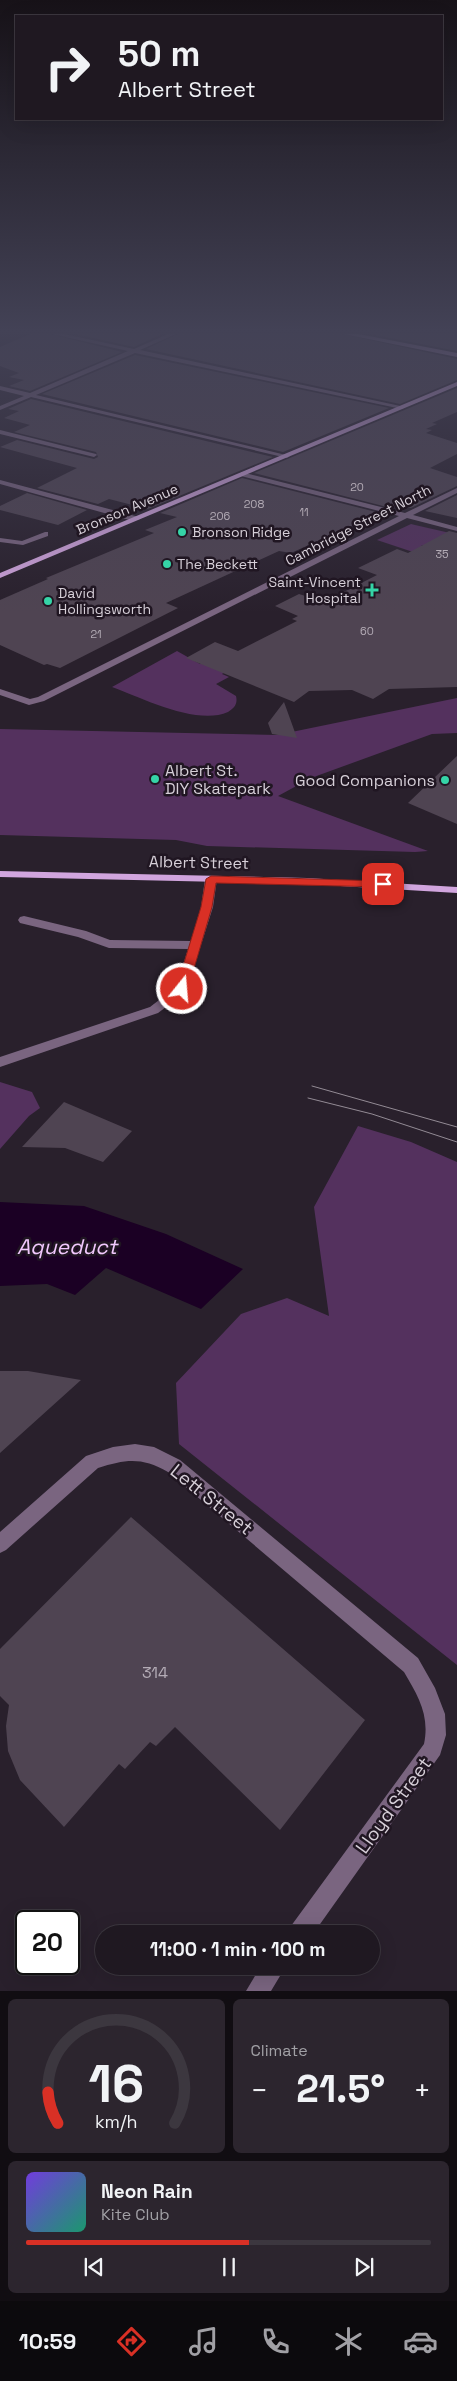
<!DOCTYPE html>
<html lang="en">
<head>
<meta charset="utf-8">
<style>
  :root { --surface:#1f1821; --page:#2c252e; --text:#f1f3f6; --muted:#a1a0a5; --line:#3c373f; --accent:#d93025 }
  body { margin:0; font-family:"Space Grotesk",sans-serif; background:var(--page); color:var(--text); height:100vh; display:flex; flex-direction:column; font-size:19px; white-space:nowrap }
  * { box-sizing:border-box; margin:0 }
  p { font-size:16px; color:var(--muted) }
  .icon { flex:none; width:28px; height:28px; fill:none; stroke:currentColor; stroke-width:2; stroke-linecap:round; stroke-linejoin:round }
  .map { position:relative; height:1991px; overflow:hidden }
  .drawer { display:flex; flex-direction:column; gap:8px; padding:8px; background:#110d12; flex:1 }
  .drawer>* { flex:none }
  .guide { position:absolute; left:15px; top:15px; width:428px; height:105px; border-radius:0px; box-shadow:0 5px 20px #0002,0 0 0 1px var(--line); background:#1f1821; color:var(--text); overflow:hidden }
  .speed { position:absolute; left:15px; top:1910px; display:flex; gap:10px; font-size:25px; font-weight:700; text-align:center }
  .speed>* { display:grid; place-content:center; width:65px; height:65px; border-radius:50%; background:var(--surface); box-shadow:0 5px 20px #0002,0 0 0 1px var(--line); line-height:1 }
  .speed .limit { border:2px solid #111; border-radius:8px; background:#fff; color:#111 }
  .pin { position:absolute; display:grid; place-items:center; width:42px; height:42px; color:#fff; margin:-21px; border-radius:10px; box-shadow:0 2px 8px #0006 }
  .me { position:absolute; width:55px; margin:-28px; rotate:17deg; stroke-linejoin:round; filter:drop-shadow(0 0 4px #0008) }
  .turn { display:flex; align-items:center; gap:18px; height:105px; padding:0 20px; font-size:22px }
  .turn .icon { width:65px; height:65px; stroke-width:2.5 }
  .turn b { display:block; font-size:35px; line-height:42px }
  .big { font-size:38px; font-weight:800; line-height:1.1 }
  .drawer .tile { flex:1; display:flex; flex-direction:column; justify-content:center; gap:8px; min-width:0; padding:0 18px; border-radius:8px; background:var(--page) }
  .drawer .dial { align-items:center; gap:0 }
  .dial svg { height:130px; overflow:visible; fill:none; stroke:var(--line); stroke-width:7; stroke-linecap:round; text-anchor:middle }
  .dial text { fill:var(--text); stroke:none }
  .song { display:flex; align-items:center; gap:15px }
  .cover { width:60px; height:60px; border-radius:8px; background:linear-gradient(135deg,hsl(260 70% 55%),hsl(160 70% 35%)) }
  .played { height:5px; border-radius:2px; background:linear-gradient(90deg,var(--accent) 55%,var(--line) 55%) }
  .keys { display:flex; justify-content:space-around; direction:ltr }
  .heat { display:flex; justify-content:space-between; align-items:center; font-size:28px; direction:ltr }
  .drawer .tiles { flex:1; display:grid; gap:8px; grid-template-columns:1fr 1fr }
  .tile:last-child { grid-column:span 2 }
  .trip { position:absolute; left:95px; top:1925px; width:285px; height:50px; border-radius:25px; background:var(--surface); box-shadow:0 5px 20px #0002,0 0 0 1px var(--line); font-weight:800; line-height:50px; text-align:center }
  .menu { display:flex; height:80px; justify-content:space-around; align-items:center; background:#0c0a0d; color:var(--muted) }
  .menu .icon { width:35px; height:35px }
  .menu .current { color:var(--accent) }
  .menu b { font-size:22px; color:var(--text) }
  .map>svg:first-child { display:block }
  .green { fill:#54315e }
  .water { fill:#1b0024 }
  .building { fill:#4f4452 }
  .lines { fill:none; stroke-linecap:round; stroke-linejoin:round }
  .minor { fill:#7a6580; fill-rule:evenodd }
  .major { fill:#d1a5de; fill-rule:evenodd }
  .tram { stroke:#938b95; stroke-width:1 }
  .route { fill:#d93025; stroke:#8d1f18 }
  .poi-dot { fill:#35d4a7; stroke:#201622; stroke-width:2 }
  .labels { text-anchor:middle; stroke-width:5; stroke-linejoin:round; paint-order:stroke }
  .far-number-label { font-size:11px; fill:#b4acb6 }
  .far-street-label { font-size:14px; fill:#d6cfd8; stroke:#201622 }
  .far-poi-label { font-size:14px; fill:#d6cfd8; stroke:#201622; text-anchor:start }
  .poi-label { font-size:16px; fill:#d6cfd8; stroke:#201622; text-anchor:start }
  .street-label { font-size:16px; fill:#d6cfd8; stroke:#201622 }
  .near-number-label { font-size:16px; fill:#b4acb6 }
  .near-street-label { font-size:19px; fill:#d6cfd8; stroke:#201622 }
  .near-water-label { font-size:21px; font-style:italic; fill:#f1c8fd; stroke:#201622 }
</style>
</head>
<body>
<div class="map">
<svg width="457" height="1991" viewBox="0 0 457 1991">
  <rect width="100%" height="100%" fill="#29202c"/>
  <path class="green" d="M411,524L415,525L450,533L426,546L423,545L421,546L423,547L413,552L377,540Z
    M177,651L200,664L204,663L225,672L222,674L229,677L216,684L236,696C238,704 234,708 228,712C197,726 142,698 112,687Z
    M457,698V733L432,734L311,778L278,796L428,851L415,852L207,846L176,840L0,835V729L277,735Z
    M0,1082L32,1092L40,1108L29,1116L0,1149Z
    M358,1126L411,1142L457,1162V1665L179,1444L176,1383L241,1314L287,1298L329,1316L314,1207Z"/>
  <path class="water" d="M0,1202L84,1206L166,1234L243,1269L201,1309L106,1268L75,1295L47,1284L0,1286Z"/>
  <path class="building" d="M30,334H50L122,352L30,391L9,386L24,380L9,377L19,373L0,366V347Z
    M75,334H162L134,347Z
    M178,334H342L457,359V380L400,404L146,349Z
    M370,334H457V351Z
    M135,355L389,408L283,452L42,394Z
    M457,388V412L432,423L437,424L426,429L432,430L426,433L457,443V454L430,468L457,477V486L411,508L397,505L391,508L254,473Z
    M31,399L273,457L148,509L109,499L98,504L37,488L77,468L0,447L17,440L94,459L98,457L96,452L14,432L30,425L4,418L19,411L8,409Z
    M242,478L380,513L291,553L279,551L166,603L178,608L60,668L47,664L44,665L0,645V600L48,579L46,578L154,533L145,530L177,517L160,513Z
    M27,493L87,510L58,525L0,510V506Z
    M457,495V518L425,511Z
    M449,531L457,533V687L389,689L373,699L352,690L309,691L294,702L186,658L215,642L238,651L297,621L292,619L298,616L275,606L299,594L324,602L377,575L358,568L397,549L408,553Z
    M284,702L297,738L272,734L268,723Z
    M457,756V824L408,803Z
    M64,1102L132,1131L103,1162L65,1148L22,1147Z
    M0,1371H28L81,1380L0,1453Z
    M131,1517L365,1720L280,1830L175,1727L156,1746L150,1742L125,1769L119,1764L64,1827L20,1780L8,1751L6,1726L9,1705L0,1696V1649Z"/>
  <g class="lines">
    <path class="minor" d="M52,334H64L134,349L168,334H176L140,350L405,407L402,409L135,353L36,395L290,456L287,458L31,397L0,410V406L24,396L0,390V386L30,393L128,351Z
      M0,430L96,454L97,455L94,457L0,434Z
      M241,472L405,513L457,488V493L413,515L457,527V531L407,518L44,701L29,705L0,695V689L30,699L38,697L399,516L241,476Z
      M0,480L139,517L140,519L133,521L0,484Z
      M45,532H48V536L23,545L0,542V538L22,541Z
      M211,876L217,879L213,907L186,992L158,1013L0,1067V1057L150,1007L176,987L188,949L109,948L78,937L20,923L18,920L20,917L24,916L86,931L110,940L191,941L201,907L205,879Z
      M135,1444L154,1447L180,1460L418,1658L435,1688L445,1714L446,1735L440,1755L313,1934H288L291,1926L424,1744C430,1715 418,1696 404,1672L168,1472C142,1457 126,1459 98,1468L6,1550L0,1553V1532L86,1456L113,1447Z
      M261,1966H286L271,1991H246Z"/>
    <path class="major" d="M344,334H358L457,353V357Z
      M457,382V386L0,578V573Z
      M0,871L307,878L457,887V893L307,884L0,877Z"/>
    <path class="tram" d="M312,1086L457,1127
      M308,1098L372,1114L457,1142"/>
  </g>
  <linearGradient id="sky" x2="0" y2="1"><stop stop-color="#171218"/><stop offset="0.54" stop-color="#434256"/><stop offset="1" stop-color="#434256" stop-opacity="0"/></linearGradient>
  <rect width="457" height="613" fill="url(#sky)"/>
  <path class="route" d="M211,876L383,881L389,884L383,887L216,883L212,907L188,989L182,992L178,991L176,989L201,907L206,879Z"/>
  <g class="poi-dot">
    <circle cx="182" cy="532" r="5"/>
    <circle cx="167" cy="564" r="5"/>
    <path d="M369.5 582.5h5v5h5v5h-5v5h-5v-5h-5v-5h5z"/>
    <circle cx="48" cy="601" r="5"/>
    <circle cx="155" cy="779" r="5"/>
    <circle cx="445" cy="780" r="5"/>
  </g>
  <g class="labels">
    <g class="far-number-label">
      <text x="357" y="491">20</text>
      <text x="254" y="508">208</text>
      <text x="304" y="516">11</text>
      <text x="220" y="520">206</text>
      <text x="442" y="558">35</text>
      <text x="367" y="635">60</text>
      <text x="96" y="638">21</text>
    </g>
    <g class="far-street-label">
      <text transform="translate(127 509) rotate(-23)" y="5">Bronson Avenue</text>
      <text transform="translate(358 525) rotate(-27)" y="5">Cambridge Street North</text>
    </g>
    <g class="far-poi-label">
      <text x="192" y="537">Bronson Ridge</text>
      <text x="177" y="569">The Beckett</text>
      <text x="361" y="587" text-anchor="end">Saint-Vincent<tspan x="361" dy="16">Hospital</tspan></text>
      <text x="58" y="598">David<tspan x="58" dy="16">Hollingsworth</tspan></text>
    </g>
    <g class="poi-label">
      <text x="165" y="776">Albert St.<tspan x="165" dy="18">DIY Skatepark</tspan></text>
      <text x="435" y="786" text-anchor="end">Good Companions</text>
    </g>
    <g class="street-label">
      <text transform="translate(199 862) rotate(1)" y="6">Albert Street</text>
    </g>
    <g class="near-number-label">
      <text x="155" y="1678">314</text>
    </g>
    <g class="near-street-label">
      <text transform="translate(212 1499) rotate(39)" y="7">Lett Street</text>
      <text transform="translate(393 1805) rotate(-54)" y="7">Lloyd Street</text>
    </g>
    <g class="near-water-label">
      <text x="67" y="1254">Aqueduct</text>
    </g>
  </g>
</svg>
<div class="speed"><div class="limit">20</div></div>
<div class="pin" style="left:383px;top:884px;background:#d93025"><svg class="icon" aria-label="arrive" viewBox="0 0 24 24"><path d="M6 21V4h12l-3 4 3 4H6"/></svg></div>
<svg class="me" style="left:182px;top:989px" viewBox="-20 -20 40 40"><circle r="17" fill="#d93025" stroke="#fff" stroke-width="3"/><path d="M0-11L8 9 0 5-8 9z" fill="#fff"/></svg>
<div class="trip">11:00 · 1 min · 100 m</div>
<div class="guide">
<div class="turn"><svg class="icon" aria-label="right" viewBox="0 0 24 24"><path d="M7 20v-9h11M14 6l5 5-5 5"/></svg><div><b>50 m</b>Albert Street</div></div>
</div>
</div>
<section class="drawer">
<div class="tiles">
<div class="tile dial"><svg viewBox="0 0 100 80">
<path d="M14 69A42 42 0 1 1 86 69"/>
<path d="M14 69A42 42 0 0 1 8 50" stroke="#d93025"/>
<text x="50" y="56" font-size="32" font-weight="700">16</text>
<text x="50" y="72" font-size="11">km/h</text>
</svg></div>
<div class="tile"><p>Climate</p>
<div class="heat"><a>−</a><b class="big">21.5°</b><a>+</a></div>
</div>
<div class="tile">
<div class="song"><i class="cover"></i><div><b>Neon Rain</b><p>Kite Club</p></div></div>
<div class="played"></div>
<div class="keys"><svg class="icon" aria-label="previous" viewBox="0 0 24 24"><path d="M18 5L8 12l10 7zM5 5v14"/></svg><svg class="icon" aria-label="pause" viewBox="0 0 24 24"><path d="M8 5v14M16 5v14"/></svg><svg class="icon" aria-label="next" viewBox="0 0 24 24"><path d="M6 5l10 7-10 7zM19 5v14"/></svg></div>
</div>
</div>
</section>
<nav class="menu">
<b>10:59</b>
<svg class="icon current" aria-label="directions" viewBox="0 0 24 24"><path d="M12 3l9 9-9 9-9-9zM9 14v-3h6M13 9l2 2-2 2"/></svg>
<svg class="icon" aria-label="music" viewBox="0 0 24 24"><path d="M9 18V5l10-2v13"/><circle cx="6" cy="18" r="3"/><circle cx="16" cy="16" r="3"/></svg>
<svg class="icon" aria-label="phone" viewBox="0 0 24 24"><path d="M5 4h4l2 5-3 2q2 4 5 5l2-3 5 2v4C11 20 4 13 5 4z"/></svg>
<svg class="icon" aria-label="climate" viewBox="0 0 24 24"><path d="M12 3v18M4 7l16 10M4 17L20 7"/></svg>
<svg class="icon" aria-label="car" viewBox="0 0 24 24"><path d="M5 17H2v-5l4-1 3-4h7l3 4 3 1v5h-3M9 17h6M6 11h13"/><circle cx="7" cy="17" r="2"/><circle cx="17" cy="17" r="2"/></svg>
</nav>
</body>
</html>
